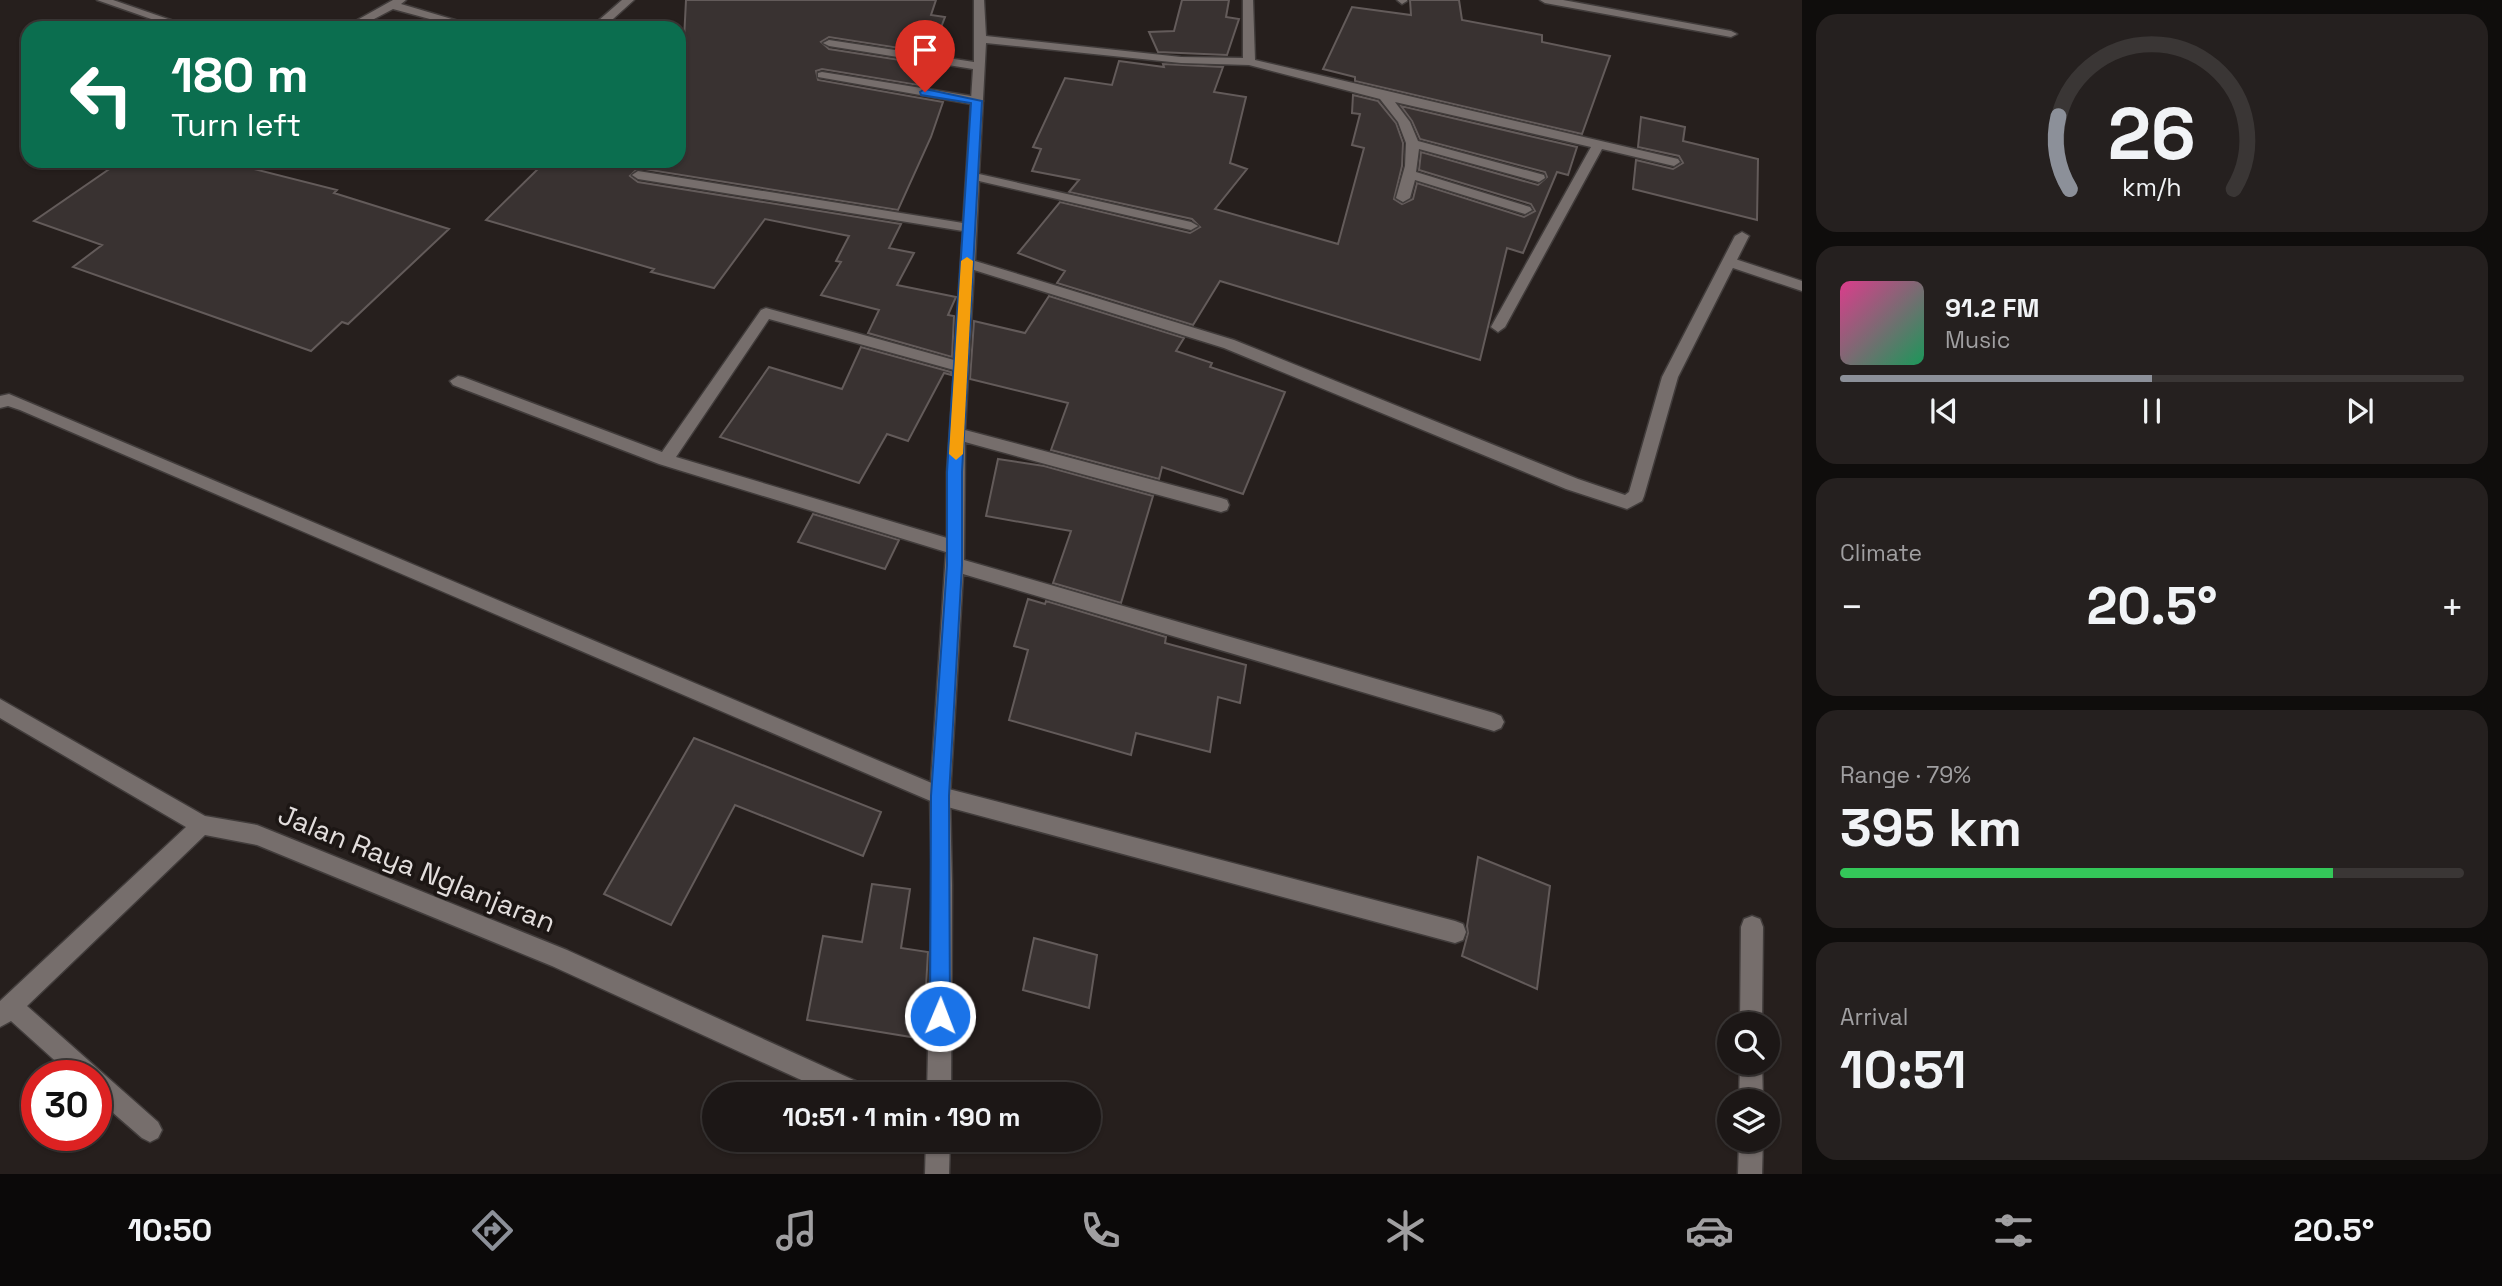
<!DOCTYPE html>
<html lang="en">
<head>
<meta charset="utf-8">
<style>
  :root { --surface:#1c1716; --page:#25201f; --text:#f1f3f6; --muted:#a09fa1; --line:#3a3635; --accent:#8c9099 }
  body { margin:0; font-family:"Space Grotesk",sans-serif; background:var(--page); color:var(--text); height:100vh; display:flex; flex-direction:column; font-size:26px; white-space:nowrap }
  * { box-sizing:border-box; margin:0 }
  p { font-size:23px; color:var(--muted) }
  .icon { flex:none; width:38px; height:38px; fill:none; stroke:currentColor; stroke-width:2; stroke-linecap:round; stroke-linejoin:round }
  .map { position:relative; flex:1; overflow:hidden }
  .drawer { display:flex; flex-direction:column; gap:14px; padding:14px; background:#0f0d0c; width:700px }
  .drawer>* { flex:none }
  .guide { position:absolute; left:21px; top:21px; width:665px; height:147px; border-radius:21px; box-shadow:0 2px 5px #0004,0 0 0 2px var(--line); background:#0b6e4f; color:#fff; overflow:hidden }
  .tools { position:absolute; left:1717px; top:1012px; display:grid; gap:14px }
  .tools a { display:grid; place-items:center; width:63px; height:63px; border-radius:50%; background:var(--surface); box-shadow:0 2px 5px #0004,0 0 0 2px var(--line); font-size:35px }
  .speed { position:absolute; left:21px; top:1060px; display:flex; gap:14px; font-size:35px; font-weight:700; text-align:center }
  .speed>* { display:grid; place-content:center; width:91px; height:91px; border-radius:50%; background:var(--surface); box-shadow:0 2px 5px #0004,0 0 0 2px var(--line); line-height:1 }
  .speed .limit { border:10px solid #d22; background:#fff; color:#111 }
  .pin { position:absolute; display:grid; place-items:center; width:60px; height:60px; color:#fff; margin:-72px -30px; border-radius:50% 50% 50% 0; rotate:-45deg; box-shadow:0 0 7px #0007 }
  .pin .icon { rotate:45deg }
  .me { position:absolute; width:77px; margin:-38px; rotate:1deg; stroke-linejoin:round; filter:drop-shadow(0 0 5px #0008) }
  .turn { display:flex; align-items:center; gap:24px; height:147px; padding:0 35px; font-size:32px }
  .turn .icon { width:91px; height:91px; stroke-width:2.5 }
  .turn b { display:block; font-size:49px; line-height:60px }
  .big { font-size:52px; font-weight:600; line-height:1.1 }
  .drawer .card { flex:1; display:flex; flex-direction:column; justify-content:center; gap:10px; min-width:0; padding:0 24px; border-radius:21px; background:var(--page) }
  .drawer .dial { align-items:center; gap:0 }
  .dial svg { height:182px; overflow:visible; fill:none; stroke:var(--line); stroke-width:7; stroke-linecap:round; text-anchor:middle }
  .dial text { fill:var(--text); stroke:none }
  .song { display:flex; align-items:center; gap:21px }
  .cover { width:84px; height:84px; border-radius:10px; background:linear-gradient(135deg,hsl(330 70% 55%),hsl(150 70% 35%)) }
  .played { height:7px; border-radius:4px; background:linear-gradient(90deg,var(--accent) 50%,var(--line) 50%) }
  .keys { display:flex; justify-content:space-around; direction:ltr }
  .heat { display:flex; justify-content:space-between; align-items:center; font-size:38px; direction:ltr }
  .charge { height:10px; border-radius:5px; background:linear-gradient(90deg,#34c759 79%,var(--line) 0) }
  .trip { position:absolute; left:702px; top:1082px; width:399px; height:70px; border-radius:35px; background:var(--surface); box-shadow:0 2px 5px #0004,0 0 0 2px var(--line); font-weight:600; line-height:70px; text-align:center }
  .dock { display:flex; height:112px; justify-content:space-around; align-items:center; background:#0b0909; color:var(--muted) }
  .dock .icon { width:49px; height:49px }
  .dock .active { color:var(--accent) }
  .dock b { font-size:32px; color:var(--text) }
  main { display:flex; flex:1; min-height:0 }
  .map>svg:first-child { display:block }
  .building { fill:#393231; stroke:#635b5a; stroke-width:2 }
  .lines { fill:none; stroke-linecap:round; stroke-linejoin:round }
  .service-casing { stroke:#413c3b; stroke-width:3 }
  .minor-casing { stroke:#413c3b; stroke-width:3 }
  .service { fill:#766e6c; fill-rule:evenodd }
  .minor { fill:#766e6c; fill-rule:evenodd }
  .route { fill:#1a73e8; stroke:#114b97; stroke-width:2 }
  .slow { fill:#f59e0b }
  .labels { text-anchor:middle; stroke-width:7; stroke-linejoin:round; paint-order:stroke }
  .near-street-label { font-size:28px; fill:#e3dedd; stroke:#1c1614 }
</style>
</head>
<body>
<main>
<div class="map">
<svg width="1802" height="1174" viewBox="0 0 1802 1174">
  <rect width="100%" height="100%" fill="#261f1d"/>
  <path class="building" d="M686,0H936L931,15L945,17L931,53L829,37L821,42L829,49L926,64L918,85L822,69L816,71L818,80L943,102L931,137L898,210L638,168L630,176L638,182L901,224L889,248L914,253L897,285L956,297L948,315L954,316L952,357L868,333L879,310L821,295L841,262L836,261L849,236L765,219L714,288L651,272L654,269L486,220L546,161H679V38L684,40Z
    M1182,0H1229L1226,17L1239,19L1227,55L1158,52L1149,32L1174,31Z
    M1410,0H1459L1462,20L1542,35V42L1610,56L1582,134L1355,81V77L1323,69L1352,7L1411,15Z
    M1119,61L1164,67L1163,64L1223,67L1214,92L1246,97L1230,163L1247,169L1215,209L1338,244L1364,148L1352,145L1360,114L1352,113L1353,95L1378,101L1396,123L1403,143L1402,166L1394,199L1402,204L1413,199L1417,183L1524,217L1535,211L1531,204L1419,170L1421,152L1538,185L1547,177L1545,172L1420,139L1412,121L1401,106L1577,147L1568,175L1557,172L1523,253L1507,248L1480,360L1220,281L1193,325L1057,283L1065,271L1018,253L1060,202L1190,233L1200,227L1192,219L1069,192L1079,180L1032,171L1041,149L1033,147L1065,78L1112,85Z
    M1641,117L1685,127L1683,141L1758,159L1757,220L1633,189L1636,160L1673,169L1683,163L1679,156L1638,147Z
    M121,161H222L337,190L334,193L449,229L348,324L342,322L311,351L73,267L102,245L34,221Z
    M1049,296L1184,338L1176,351L1212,363L1210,367L1285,392L1243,494L1162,467L1159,479L1051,450L1068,403L970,379L974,321L1025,333Z
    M861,347L951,372V375L944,373L908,441L887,434L859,483L720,437L769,367L842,389Z
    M998,459L1044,466L1153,496L1121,603L1053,583L1071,531L986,516Z
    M813,514L899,540L885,569L798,542Z
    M1028,599L1045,604L1046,601L1166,637L1165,643L1246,665L1240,703L1218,697L1210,752L1136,733L1131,755L1009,720L1028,650L1014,646Z
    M694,738L881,812L863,856L735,805L671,925L604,894Z
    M1478,857L1550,886L1537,989L1462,956L1468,933L1467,926Z
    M872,884L910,889L901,948L928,952L923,1039L807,1020L823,936L862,942Z
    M1034,938L1097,955L1089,1008L1023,990Z"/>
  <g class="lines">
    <defs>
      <path id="service" d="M822,72L977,97L983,101L977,105L818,77V73Z
        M1729,257L1802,281V291L1724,265V259Z
        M9,394L941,787L1455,921L1463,924L1466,932L1463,940L1455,943L940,805L20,410L8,406L0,408V396Z"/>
      <path id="minor" d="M97,0H113L194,28H177Z
        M393,0H406L401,4L482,28H463L393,9L357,28H343Z
        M622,0H634L603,28H590Z
        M974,0H984L986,36L1181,57L1243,58V0H1253L1255,60L1678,159L1680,162L1674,166L1602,149L1505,327L1498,332L1491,327L1591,147L1395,102L1410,122L1418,141L1544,175L1545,178L1539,182L1419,149L1416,172L1530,207L1532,210L1525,214L1415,180L1410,198L1403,202L1396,198L1405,166L1406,143L1398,122L1380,99L1249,65L1181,63L986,43L979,174L1191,222L1198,226L1191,230L979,181L975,261L1234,340L1578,479L1625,495L1629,492L1662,377L1735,236L1742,232L1749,236L1678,377L1644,496L1642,501L1627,509L1566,489L1224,348L974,270L965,430L1221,498L1227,500L1229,505L1227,510L1221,512L965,442L964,560L1494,713L1501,716L1504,722L1501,728L1494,731L963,574L950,796L952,885L951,1094H927L932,885L930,796L946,552L659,464L453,385L450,381L458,376L463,377L662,452L761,310L766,308L954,360L963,231L638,179L632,175L638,171L963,223L973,69L829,46L823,43L829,40L974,62ZM769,319L954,370L947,472V538L676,457Z
        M1397,0H1407V1L1402,4Z
        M1540,0H1563L1731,31L1737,34L1731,37L1545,3Z
        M0,699L205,816L257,825L567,950L867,1086L871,1094H832L552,966L257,845L205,835L27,1006L158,1122L162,1130L158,1138L150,1142L142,1138L96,1098V1076H72L11,1021L0,1027V1001L186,827L0,718Z
        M1752,916L1760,919L1763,927L1762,1024H1740L1741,927L1744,919Z
        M1740,1062H1762L1763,1101H1739Z
        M926,1139H950L949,1174H925Z
        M1739,1139H1763L1762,1174H1738Z"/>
    </defs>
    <use href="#service" class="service-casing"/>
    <use href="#minor" class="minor-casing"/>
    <use href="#service" class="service"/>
    <use href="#minor" class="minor"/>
  </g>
  <path class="route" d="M925,89L982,101L962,472V565L949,796L950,1016L947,1023L940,1026L933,1023L930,1016L931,796L947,565V472L971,103L921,95L920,92Z"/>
  <path class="slow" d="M967,257L973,261L963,454L956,460L949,454L961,261Z"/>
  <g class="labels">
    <g class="near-street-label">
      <text transform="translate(417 868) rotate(22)" y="10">Jalan Raya Nglanjaran</text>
    </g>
  </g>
</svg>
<div class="tools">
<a><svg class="icon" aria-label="search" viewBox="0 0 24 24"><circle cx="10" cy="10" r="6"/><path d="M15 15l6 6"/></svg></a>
<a><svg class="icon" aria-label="layers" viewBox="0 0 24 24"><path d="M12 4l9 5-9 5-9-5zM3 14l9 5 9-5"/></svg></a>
</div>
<div class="speed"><div class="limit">30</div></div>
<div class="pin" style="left:925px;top:92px;background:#d93025"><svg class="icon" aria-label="arrive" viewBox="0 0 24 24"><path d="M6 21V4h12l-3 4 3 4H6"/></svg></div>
<svg class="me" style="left:940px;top:1016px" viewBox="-20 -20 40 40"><circle r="17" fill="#1a73e8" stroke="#fff" stroke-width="3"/><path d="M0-11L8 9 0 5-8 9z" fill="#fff"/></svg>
<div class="trip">10:51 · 1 min · 190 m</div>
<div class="guide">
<div class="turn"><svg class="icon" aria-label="left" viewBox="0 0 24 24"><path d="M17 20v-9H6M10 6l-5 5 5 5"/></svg><div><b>180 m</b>Turn left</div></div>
</div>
</div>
<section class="drawer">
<div class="card dial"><svg viewBox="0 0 100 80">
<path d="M14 69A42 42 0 1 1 86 69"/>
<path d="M14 69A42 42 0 0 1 9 37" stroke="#8c9099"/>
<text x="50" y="56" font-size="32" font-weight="700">26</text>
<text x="50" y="72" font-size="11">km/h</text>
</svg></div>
<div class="card">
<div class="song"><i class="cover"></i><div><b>91.2 FM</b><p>Music</p></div></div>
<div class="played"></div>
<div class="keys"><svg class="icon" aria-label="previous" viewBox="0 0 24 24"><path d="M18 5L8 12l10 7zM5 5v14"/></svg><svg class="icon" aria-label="pause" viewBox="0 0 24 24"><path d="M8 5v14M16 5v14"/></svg><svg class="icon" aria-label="next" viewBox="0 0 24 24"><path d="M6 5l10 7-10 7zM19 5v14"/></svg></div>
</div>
<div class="card"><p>Climate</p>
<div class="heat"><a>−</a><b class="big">20.5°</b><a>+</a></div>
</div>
<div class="card"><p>Range · 79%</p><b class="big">395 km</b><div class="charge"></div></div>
<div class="card"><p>Arrival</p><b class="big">10:51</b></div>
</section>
</main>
<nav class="dock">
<b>10:50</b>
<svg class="icon active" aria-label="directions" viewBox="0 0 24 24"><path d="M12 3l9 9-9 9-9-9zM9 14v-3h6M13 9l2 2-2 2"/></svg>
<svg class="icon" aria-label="music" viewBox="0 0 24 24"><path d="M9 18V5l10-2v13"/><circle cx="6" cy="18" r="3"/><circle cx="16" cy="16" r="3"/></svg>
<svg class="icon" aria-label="phone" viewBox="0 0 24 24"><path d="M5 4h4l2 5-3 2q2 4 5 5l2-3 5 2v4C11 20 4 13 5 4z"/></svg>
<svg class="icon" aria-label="climate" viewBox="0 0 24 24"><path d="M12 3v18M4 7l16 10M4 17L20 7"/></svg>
<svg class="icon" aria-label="car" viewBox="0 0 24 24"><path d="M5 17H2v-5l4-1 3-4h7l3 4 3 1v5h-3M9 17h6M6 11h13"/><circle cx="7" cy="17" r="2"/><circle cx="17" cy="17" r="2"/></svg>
<svg class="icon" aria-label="filters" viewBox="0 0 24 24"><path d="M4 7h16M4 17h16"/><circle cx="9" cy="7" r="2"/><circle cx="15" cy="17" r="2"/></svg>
<b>20.5°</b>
</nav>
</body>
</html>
